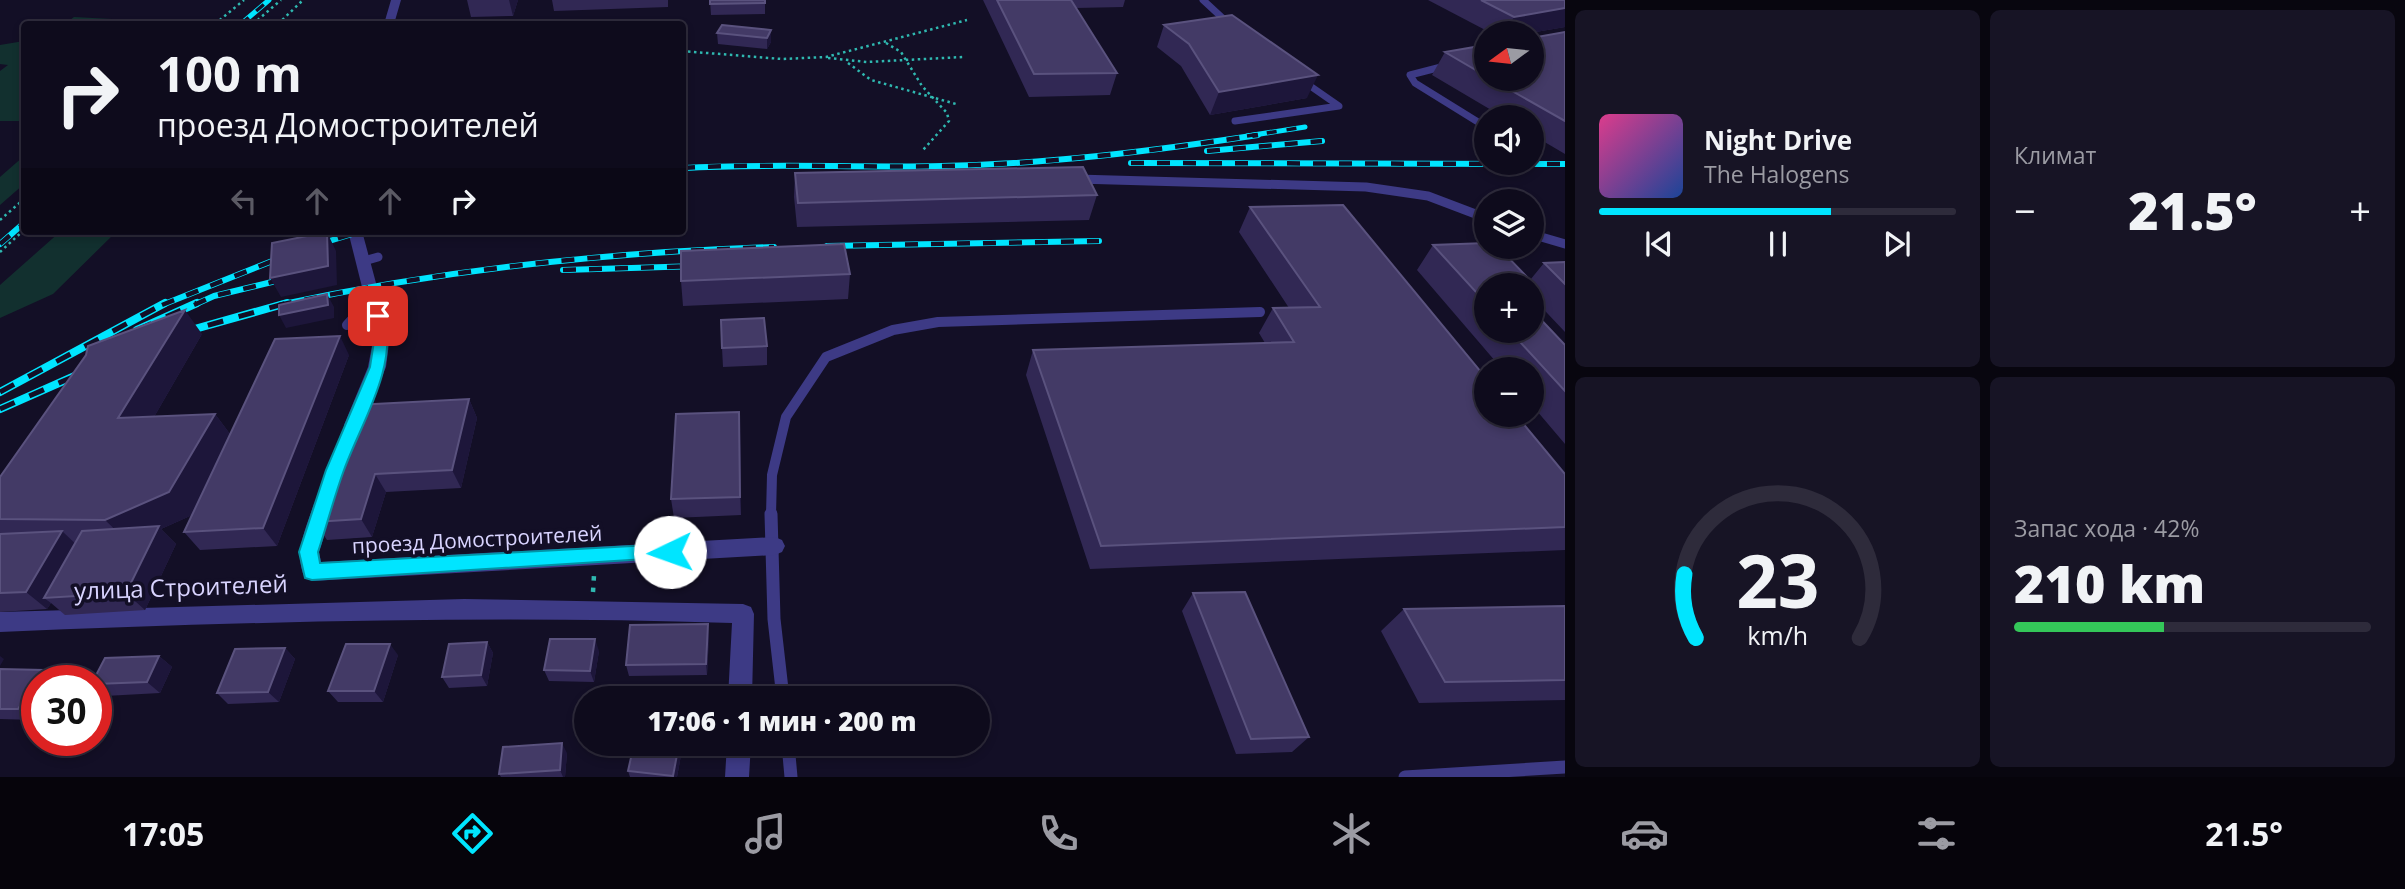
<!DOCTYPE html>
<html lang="ru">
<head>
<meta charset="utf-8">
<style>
  :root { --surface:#0e0b1c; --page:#171425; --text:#f1f3f6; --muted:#9b9ba3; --line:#2e2b3b; --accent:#00e5ff }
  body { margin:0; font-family:"Open Sans",sans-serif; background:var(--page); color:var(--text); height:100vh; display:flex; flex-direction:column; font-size:26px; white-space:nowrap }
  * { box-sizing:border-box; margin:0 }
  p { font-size:23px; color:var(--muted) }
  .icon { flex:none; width:38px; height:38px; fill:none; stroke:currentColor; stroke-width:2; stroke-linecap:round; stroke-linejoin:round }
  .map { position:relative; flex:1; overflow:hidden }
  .side { display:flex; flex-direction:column; gap:10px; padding:10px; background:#08060f; width:840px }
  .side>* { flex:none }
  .hud { position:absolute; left:21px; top:21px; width:665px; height:214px; border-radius:7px; box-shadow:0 4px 10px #0003,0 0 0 2px var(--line); background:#0e0b1c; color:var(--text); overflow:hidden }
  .needle { width:46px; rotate:255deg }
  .controls { position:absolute; left:1474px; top:21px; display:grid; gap:14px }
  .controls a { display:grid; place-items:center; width:70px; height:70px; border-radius:50%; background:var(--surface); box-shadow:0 4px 10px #0003,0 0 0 2px var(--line); font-size:35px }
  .speed { position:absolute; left:21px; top:665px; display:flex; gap:14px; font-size:35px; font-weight:700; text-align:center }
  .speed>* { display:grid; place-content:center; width:91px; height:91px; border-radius:50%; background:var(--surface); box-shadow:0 4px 10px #0003,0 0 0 2px var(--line); line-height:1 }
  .speed .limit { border:10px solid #d22; background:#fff; color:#111 }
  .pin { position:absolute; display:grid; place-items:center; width:60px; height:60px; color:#fff; margin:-30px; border-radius:14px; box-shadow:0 4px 10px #0006 }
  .me { position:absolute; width:77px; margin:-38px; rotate:267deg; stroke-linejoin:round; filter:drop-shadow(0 0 5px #0008) }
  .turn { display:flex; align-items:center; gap:24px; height:147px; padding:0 21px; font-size:32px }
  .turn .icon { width:91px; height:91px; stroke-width:2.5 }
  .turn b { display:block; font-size:49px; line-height:60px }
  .lanes { display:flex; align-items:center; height:66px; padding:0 21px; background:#0003; justify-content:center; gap:35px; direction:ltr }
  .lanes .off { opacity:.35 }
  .big { font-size:52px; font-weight:800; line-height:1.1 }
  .side .widget { flex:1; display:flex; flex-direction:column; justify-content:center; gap:10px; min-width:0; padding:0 24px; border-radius:10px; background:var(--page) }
  .side .dial { align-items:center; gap:0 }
  .dial svg { height:182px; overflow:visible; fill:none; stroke:var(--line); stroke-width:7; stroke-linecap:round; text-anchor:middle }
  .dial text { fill:var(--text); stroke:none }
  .song { display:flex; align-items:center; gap:21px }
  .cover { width:84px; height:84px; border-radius:10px; background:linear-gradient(135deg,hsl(330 70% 55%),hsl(220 70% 35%)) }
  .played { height:7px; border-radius:4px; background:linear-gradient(90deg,var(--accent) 65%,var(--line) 65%) }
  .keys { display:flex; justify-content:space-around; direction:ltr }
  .heat { display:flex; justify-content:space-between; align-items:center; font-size:38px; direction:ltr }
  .charge { height:10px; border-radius:5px; background:linear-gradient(90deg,#34c759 42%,var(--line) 0) }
  .side .tiles { flex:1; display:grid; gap:10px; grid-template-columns:repeat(2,1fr) }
  .trip { position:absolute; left:574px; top:686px; width:416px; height:70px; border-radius:35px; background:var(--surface); box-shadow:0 4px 10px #0003,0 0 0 2px var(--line); font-weight:800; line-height:70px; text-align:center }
  .tab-bar { display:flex; height:112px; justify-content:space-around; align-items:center; background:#06040b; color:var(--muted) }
  .tab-bar .icon { width:49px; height:49px }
  .tab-bar .current { color:var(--accent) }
  .tab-bar b { font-size:32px; color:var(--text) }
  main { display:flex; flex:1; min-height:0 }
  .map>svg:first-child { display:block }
  .green { fill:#12302f }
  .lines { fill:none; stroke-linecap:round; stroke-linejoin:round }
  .path-far1 { stroke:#2fb8b0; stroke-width:2.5; stroke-dasharray:2.5 3.5; stroke-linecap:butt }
  .path { stroke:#2fb8b0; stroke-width:4.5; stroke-dasharray:4.5 7; stroke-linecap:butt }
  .lane-far3 { stroke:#3d3a85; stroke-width:7 }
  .lane-far2 { stroke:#3d3a85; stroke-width:9 }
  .lane-far1 { stroke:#3d3a85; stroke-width:10 }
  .lane { stroke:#3d3a85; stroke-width:13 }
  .street { fill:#3d3a85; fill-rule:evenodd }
  .rail-far2-casing { stroke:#00e5ff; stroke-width:5 }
  .rail-far1-casing { stroke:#00e5ff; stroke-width:6 }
  .rail-casing { stroke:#00e5ff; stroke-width:8 }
  .rail-far2 { stroke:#130f26; stroke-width:3.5; stroke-dasharray:10; stroke-linecap:butt }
  .rail-far1 { stroke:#130f26; stroke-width:4.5; stroke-dasharray:13; stroke-linecap:butt }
  .rail { stroke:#130f26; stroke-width:5; stroke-dasharray:16; stroke-linecap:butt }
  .wall { fill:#312854 }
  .shaded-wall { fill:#1d163a }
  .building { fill:#433a66; stroke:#5a527e; stroke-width:2 }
  .route { fill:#00e5ff; stroke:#0095a6; stroke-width:2 }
  .labels { text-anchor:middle; stroke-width:7; stroke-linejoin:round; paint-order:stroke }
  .street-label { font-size:21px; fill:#d9d4ff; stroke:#130f26 }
  .near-street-label { font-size:24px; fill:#d9d4ff; stroke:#130f26 }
</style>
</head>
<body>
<main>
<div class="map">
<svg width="1565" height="777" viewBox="0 0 1565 777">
  <rect width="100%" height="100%" fill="#130f26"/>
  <path class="green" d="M74,17L187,23L188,24H65Z
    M24,41V121H0V71L8,65L0,64V45Z
    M24,156V184L0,205V177Z
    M61,231H117L53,294L0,318V285Z"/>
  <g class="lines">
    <path class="path-far1" d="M215,24L244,0
      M253,24L281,0
      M278,24L303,0
      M886,43L901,52L922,86L947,113L949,121L923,150
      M682,51L782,59L826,57L967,20
      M828,58L867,62L963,57
      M848,63L871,80L956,104
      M0,220L24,199
      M0,252L24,230"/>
    <path class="path" d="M593,592L594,575"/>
    <path class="lane-far3" d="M1203,0L1229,24
      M1449,65L1410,75L1415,83L1486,127
      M1235,121L1339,106L1303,81"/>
    <path class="lane-far2" d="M1077,179L1366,187L1428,196L1486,218
      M1531,234L1565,244
      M364,261L378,257
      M366,305L374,296L387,294"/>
    <path class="lane-far1" d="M347,325L367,303
      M771,515L772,475L786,417L826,357L893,330L938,322L1260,312"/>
    <path class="lane" d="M771,514L774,619L783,698
      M788,744L791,777
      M1405,777L1565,767"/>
    <path class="street" d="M391,0H401L394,24H384Z
      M348,231H362L390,335L386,367L362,425L359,430H347L344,425L368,367L374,335Z
      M324,496L331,498L334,504L319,552L321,562L775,537L782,540L785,546L782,552L775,555L312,581L305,578C293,554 306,528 314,504L317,498Z
      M464,599L743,604L751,607L754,614L752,698H728L732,623C488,615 244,622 0,632V612Z
      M727,744H751L749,777H725Z"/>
    <defs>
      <path id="rail-far2" d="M241,24L269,0
        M1247,136L1305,127"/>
      <path id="rail-far1" d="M1207,151L1322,141
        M1131,163L1565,164
        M682,168C769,163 855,168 942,166C1048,164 1153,151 1258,135
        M0,244L24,223
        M313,246L362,231
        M827,246L1099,241
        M563,270L699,266
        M162,305L290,254
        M194,305L214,296L276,281
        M279,305C442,270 608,252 774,247"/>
      <path id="rail" d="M137,330L197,303
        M177,334L287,303
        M0,392L165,303
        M0,409L86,371"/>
    </defs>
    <use href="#rail-far2" class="rail-far2-casing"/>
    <use href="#rail-far1" class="rail-far1-casing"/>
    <use href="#rail" class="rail-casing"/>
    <use href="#rail-far2" class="rail-far2"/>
    <use href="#rail-far1" class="rail-far1"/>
    <use href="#rail" class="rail"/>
  </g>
  <path class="wall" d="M467,0H518L513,16L471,17Z
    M552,0H668V7L554,11Z
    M710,0H765V14L711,15Z
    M983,0H1125L1123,7L1076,8L1117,73L1110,95L1029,97Z
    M1428,0H1565V27L1530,33H1491Z
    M1164,25L1307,98L1210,115L1181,66L1157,47Z
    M771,30V42L767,49L718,44L717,33Z
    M1565,32V154L1531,134V117H1503L1432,75L1445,52L1486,45V79H1531Z
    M795,173L1097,195L1089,220L797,227L794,197Z
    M1250,207L1565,474V550L1090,569L1026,375L1033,350L1265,343L1259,333L1273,308H1289L1239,232Z
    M1433,245L1530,280L1525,285H1486V331H1531L1565,345V444L1531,404V369H1502L1417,270Z
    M1565,262V332L1531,296V285H1526L1544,263Z
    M850,274L848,299L683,306L681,281Z
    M202,334L154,417L215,414L230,434L349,355L277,546L200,550L184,532L202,494L190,516L161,529L176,544L145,610L65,615L51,603L47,609L0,612V477Z
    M767,346V365L723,367L722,348Z
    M469,399L477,418L461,488L386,492L372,537L327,540L315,522Z
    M740,431L741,515L674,518L671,499Z
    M1193,593L1309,737L1292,752L1236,754L1182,611Z
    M1565,606V700L1419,703L1381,631L1404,609Z
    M709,636L707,675L629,676L626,665Z
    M487,642L493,653L487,686L449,688L442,677Z
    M285,648L295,659L279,702L228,704L217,693Z
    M599,651L594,682L549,681L544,670Z
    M398,655L383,702H338L328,691Z
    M159,656L172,667L160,693L105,696L96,689V681Z
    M0,669L37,681V716L34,720L0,719Z
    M682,750L677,777H630L628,771Z
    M567,753L565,777H501L499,774Z"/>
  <path class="shaded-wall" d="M509,0H518L513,16Z
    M1565,8V27L1530,33H1504L1514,17Z
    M771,30V42L767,49V38Z
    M1318,75L1307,98L1210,115L1219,92Z
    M327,232L336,251L337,285L281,297L270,278Z
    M327,294L334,307V318L286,328L279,315Z
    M185,310L202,334L139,443L118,418Z
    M340,336L349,355L277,546L263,528Z
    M469,399L477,418L461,488L452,470Z
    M739,412L740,431L741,515L740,497Z
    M215,414L233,438L190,516L161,529L176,544L145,610L126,593L129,543L105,520Z
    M375,474L386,492L372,537L361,519Z
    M62,531L81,549L44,598L51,603L47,609L26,592Z
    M708,624L709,636L707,675L706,664Z
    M595,639L599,651L594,682L590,671Z
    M487,642L493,653L487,686L481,675Z
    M390,644L398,655L383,702L374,691Z
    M285,648L295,659L279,702L268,692Z
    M0,656L4,659L0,666Z
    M159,656L172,667L160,693L147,682Z
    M43,670L57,681H37V716L34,720L18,709Z
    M562,743L567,753L565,777H563L560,770Z
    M679,744H681L682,750L677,777H673Z"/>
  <path class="building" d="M710,0H765V3L710,4Z
    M997,0H1071L1117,73L1034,74Z
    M1481,0H1565V8L1514,17Z
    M1232,15L1318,75L1219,92L1189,44L1164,25Z
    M722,25L771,30L767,38L717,33Z
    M1565,32V121L1491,79H1531V38Z
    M1486,45V76L1445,52Z
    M1083,167L1097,195L798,203L795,173Z
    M1343,205L1486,378V415H1516L1565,474V527L1101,546L1033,350L1294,342L1273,308L1320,307L1250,207Z
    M327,232L328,266L270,278L272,243Z
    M1486,243V247H1498L1530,280H1504L1509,285H1486V303L1433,245Z
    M844,244L850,274L681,281V251Z
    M1565,262V284L1544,263Z
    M327,294L328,305L279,315V305Z
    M1531,309L1565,345V391L1510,331H1531Z
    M185,310L118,418L215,414L169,492L105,520L0,519V477L86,355L88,346Z
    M764,318L767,346L722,348L721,320Z
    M340,336L263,528L184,532L275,339Z
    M469,399L452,470L375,474L361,519L315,522L356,405Z
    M739,412L740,497L671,499L676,414Z
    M159,526L126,593L44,598L82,531Z
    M62,531L26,592L0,593V534Z
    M1245,592L1309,737L1251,739L1193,593Z
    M1565,606V680L1445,682L1404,609Z
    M708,624L706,664L626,665L630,625Z
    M550,639H595L590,671L544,670Z
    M487,642L481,675L442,677L449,644Z
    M346,644H390L374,691H328Z
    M285,648L268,692L217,693L235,649Z
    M159,656L147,682L96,684V681H93L105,658Z
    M0,669L43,670L18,709H0Z
    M562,743L560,770L499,774L503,747Z
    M634,744H679L673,776L628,771Z"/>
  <path class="route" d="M378,311L385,316C397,369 362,421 344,470C334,497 327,525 318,552L320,563L670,544L677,546L680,552L677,557L312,580L305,578L299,552L326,470L370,367L375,335L371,316Z"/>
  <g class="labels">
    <g class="street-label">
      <text transform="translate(477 540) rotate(-3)" y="7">проезд Домостроителей</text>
    </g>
    <g class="near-street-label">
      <text transform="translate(181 588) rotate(-2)" y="8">улица Строителей</text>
    </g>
  </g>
</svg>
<div class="controls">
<a><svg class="needle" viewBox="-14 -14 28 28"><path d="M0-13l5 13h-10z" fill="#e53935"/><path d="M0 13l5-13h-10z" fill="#9b9ba3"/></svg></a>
<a><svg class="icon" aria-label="sound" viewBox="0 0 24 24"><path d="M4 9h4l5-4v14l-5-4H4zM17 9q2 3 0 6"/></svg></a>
<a><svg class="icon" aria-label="layers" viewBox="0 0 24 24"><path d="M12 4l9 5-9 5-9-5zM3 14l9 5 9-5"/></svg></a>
<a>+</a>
<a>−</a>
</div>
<div class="speed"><div class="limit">30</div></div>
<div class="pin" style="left:378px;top:316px;background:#d93025"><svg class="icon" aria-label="arrive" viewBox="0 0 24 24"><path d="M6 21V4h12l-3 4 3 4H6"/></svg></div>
<svg class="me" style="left:670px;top:552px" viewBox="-20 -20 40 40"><circle r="19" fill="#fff"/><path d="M0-13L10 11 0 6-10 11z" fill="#00e5ff"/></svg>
<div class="trip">17:06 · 1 мин · 200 m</div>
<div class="hud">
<div class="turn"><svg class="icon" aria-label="right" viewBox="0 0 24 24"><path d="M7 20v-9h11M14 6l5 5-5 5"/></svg><div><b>100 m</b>проезд Домостроителей</div></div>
<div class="lanes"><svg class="icon off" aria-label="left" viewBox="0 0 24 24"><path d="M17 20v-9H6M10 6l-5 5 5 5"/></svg><svg class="icon off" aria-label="ahead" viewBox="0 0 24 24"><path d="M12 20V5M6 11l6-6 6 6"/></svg><svg class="icon off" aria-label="ahead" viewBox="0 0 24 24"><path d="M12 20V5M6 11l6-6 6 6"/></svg><svg class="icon" aria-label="right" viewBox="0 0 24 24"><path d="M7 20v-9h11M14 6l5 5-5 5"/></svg></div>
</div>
</div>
<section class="side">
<div class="tiles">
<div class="widget">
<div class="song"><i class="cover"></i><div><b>Night Drive</b><p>The Halogens</p></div></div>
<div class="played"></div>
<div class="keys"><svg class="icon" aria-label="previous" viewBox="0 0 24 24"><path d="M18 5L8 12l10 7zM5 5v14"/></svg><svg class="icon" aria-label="pause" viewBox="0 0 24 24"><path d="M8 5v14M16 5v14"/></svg><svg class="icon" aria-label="next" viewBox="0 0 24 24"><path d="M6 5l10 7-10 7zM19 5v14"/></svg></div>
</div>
<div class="widget"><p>Климат</p>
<div class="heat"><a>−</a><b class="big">21.5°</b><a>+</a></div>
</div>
<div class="widget dial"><svg viewBox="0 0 100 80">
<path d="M14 69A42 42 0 1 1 86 69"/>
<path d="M14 69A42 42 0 0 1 9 41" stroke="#00e5ff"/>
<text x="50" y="56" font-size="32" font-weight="700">23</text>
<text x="50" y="72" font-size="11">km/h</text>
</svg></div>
<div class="widget"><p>Запас хода · 42%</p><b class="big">210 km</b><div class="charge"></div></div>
</div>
</section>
</main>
<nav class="tab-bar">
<b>17:05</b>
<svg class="icon current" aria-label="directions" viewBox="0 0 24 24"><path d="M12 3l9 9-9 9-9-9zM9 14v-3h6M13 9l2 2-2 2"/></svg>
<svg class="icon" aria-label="music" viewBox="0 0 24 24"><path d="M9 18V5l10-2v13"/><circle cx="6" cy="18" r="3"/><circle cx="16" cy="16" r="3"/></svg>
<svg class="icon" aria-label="phone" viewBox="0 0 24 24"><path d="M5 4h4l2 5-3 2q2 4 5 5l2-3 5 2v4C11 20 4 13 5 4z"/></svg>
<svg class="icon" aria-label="climate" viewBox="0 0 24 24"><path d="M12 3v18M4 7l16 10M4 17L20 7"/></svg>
<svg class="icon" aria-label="car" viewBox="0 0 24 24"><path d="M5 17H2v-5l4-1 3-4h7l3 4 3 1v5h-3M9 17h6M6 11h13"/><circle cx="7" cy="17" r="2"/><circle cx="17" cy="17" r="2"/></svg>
<svg class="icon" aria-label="filters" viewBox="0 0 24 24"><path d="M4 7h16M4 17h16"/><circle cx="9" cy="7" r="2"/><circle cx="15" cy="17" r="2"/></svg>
<b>21.5°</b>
</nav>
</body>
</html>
